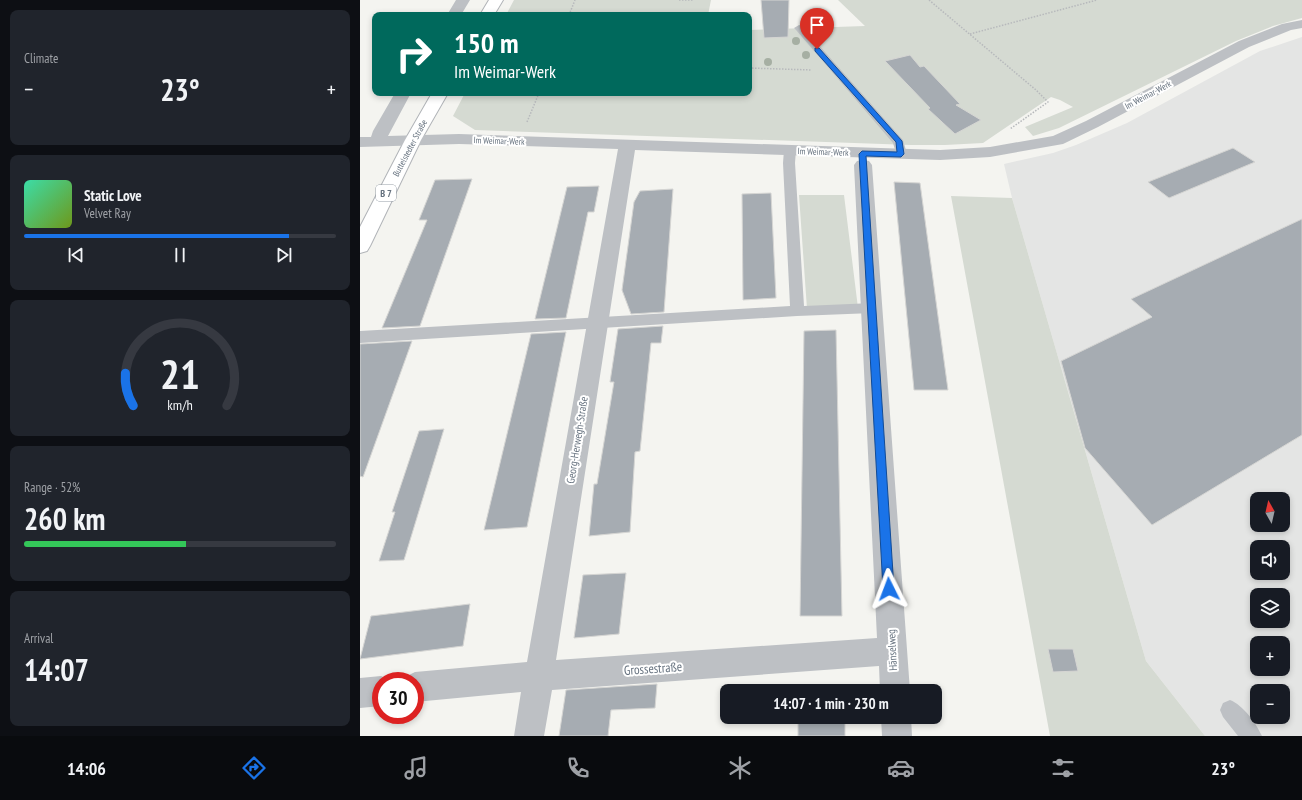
<!DOCTYPE html>
<html lang="en">
<head>
<meta charset="utf-8">
<style>
  :root { --surface:#171b24; --page:#20242c; --text:#f1f3f6; --muted:#9ea1a6; --line:#363941; --accent:#1a73e8 }
  body { margin:0; font-family:"PT Sans Narrow",sans-serif; background:var(--page); color:var(--text); height:100vh; display:flex; flex-direction:column; font-size:15px; white-space:nowrap }
  * { box-sizing:border-box; margin:0 }
  p { font-size:13px; color:var(--muted) }
  .icon { flex:none; width:22px; height:22px; fill:none; stroke:currentColor; stroke-width:2; stroke-linecap:round; stroke-linejoin:round }
  .map { position:relative; flex:1; overflow:hidden }
  .panel { display:flex; flex-direction:column; gap:10px; padding:10px; background:#0d0f14; width:360px }
  .panel>* { flex:none }
  .top-card { position:absolute; left:12px; top:12px; width:380px; height:84px; border-radius:8px; box-shadow:0 2px 6px #0003; background:#00695c; color:#fff; overflow:hidden }
  .needle { width:26px; rotate:352deg }
  .fabs { position:absolute; left:890px; top:492px; display:grid; gap:8px }
  .fabs a { display:grid; place-items:center; width:40px; height:40px; border-radius:8px; background:var(--surface); box-shadow:0 2px 6px #0003; font-size:20px }
  .speed { position:absolute; left:12px; top:672px; display:flex; gap:8px; font-size:20px; font-weight:700; text-align:center }
  .speed>* { display:grid; place-content:center; width:52px; height:52px; border-radius:50%; background:var(--surface); box-shadow:0 2px 6px #0003; line-height:1 }
  .speed .limit { border:6px solid #d22; background:#fff; color:#111 }
  .pin { position:absolute; display:grid; place-items:center; width:34px; height:34px; color:#fff; margin:-41px -17px; border-radius:50% 50% 50% 0; rotate:-45deg; box-shadow:0 0 4px #0007 }
  .pin .icon { rotate:45deg }
  .me { position:absolute; width:44px; margin:-22px; rotate:357deg; stroke-linejoin:round; filter:drop-shadow(0 0 3px #0008) }
  .turn { display:flex; align-items:center; gap:14px; height:84px; padding:0 16px; font-size:18px }
  .turn .icon { width:52px; height:52px; stroke-width:2.5 }
  .turn b { display:block; font-size:28px; line-height:34px }
  .big { font-size:30px; font-weight:700; line-height:1.1 }
  .panel .card { flex:1; display:flex; flex-direction:column; justify-content:center; gap:6px; min-width:0; padding:0 14px; border-radius:8px; background:var(--page) }
  .panel .dial { align-items:center; gap:0 }
  .dial svg { height:104px; overflow:visible; fill:none; stroke:var(--line); stroke-width:7; stroke-linecap:round; text-anchor:middle }
  .dial text { fill:var(--text); stroke:none }
  .song { display:flex; align-items:center; gap:12px }
  .cover { width:48px; height:48px; border-radius:6px; background:linear-gradient(135deg,hsl(160 70% 55%),hsl(80 70% 35%)) }
  .played { height:4px; border-radius:2px; background:linear-gradient(90deg,var(--accent) 85%,var(--line) 85%) }
  .keys { display:flex; justify-content:space-around; direction:ltr }
  .heat { display:flex; justify-content:space-between; align-items:center; font-size:22px; direction:ltr }
  .charge { height:6px; border-radius:3px; background:linear-gradient(90deg,#34c759 52%,var(--line) 0) }
  .trip { position:absolute; left:360px; top:684px; width:222px; height:40px; border-radius:8px; background:var(--surface); box-shadow:0 2px 6px #0003; font-weight:700; line-height:40px; text-align:center }
  .menu { display:flex; height:64px; justify-content:space-around; align-items:center; background:#090b0e; color:var(--muted) }
  .menu .icon { width:28px; height:28px }
  .menu .on { color:var(--accent) }
  .menu b { font-size:18px; color:var(--text) }
  main { display:flex; flex:1; min-height:0 }
  .map>svg:first-child { display:block }
  .built { fill:#e4e5e4; fill-rule:evenodd }
  .green { fill:#d5dad2 }
  .building { fill:#a6acb2; stroke:#d5d5d3 }
  .lines { fill:none; stroke-linecap:round; stroke-linejoin:round }
  .primary-casing { stroke:#b1b4b8; stroke-width:2 }
  .path { stroke:#b7b9bc; stroke-width:1.5; stroke-dasharray:1.5 1.5; stroke-linecap:butt }
  .lane { fill:#bdc0c4; fill-rule:evenodd }
  .street { fill:#bdc0c4; fill-rule:evenodd }
  .primary { fill:#fff; fill-rule:evenodd }
  .tree { fill:#a6afa3 }
  .route { fill:#1a73e8; stroke:#114b97 }
  .labels { text-anchor:middle; stroke-width:4; stroke-linejoin:round; paint-order:stroke }
  .far-street-label { font-size:9px; fill:#66727f; stroke:#fff }
  .shield { fill:#fff; stroke:#949ca5; stroke-width:1 }
  .shield-label { font-size:10px; font-weight:bold; fill:#66727f }
  .street-label { font-size:11px; fill:#66727f; stroke:#fff }
  .near-street-label { font-size:13px; fill:#66727f; stroke:#fff }
</style>
</head>
<body>
<main>
<section class="panel">
<div class="card"><p>Climate</p>
<div class="heat"><a>−</a><b class="big">23°</b><a>+</a></div>
</div>
<div class="card">
<div class="song"><i class="cover"></i><div><b>Static Love</b><p>Velvet Ray</p></div></div>
<div class="played"></div>
<div class="keys"><svg class="icon" aria-label="previous" viewBox="0 0 24 24"><path d="M18 5L8 12l10 7zM5 5v14"/></svg><svg class="icon" aria-label="pause" viewBox="0 0 24 24"><path d="M8 5v14M16 5v14"/></svg><svg class="icon" aria-label="next" viewBox="0 0 24 24"><path d="M6 5l10 7-10 7zM19 5v14"/></svg></div>
</div>
<div class="card dial"><svg viewBox="0 0 100 80">
<path d="M14 69A42 42 0 1 1 86 69"/>
<path d="M14 69A42 42 0 0 1 8 44" stroke="#1a73e8"/>
<text x="50" y="56" font-size="32" font-weight="700">21</text>
<text x="50" y="72" font-size="11">km/h</text>
</svg></div>
<div class="card"><p>Range · 52%</p><b class="big">260 km</b><div class="charge"></div></div>
<div class="card"><p>Arrival</p><b class="big">14:07</b></div>
</section>
<div class="map">
<svg width="942" height="736" viewBox="0 0 942 736">
  <rect width="100%" height="100%" fill="#f4f4f0"/>
  <path class="built" d="M942,37V736H845L786,661L652,198L644,164L693,153L716,145L767,123L900,51ZM897,499H923V525H897ZM897,547H923V573H897ZM897,595H923V621H897ZM897,643H923V669H897ZM897,691H923V717H897Z"/>
  <path class="green" d="M154,0H351L348,15H146Z
    M478,0H942V18L913,26L876,41L699,128L673,136L665,127L713,107L700,100L691,97L623,143L585,145H551L115,130L93,116L105,93H389V30L505,26Z
    M439,195H484L498,308L447,309Z
    M591,196L652,198L786,661L845,736H690Z"/>
  <path class="building" d="M401,0H429L428,37L404,38Z
    M550,55L560,67L564,66L600,104L596,105L621,120L595,134L568,109L570,108L525,61Z
    M873,148L895,162L809,198L788,182Z
    M112,179L60,326L22,328L67,220H59L75,180Z
    M534,182L560,183L588,390H554Z
    M239,186L234,212H228L206,318L175,319L207,187Z
    M313,189L304,312L271,314L262,290L274,202L280,191Z
    M411,193L416,298L383,300L382,194Z
    M942,219V435L792,525L725,448L701,361L792,317L771,299Z
    M303,326L301,343H291L280,451L275,452L270,532L229,536L234,484H237L254,382H250L258,329Z
    M476,330L482,616H440L444,331Z
    M206,332L167,527L124,530L171,334Z
    M52,341L3,477L0,476V344Z
    M84,429L44,560L19,561L35,512H32L59,431Z
    M266,573L259,634L214,638L223,575Z
    M110,604L103,646L0,659L11,616Z
    M688,649H713L718,671L693,672Z
    M297,684L295,708L251,710L248,736H199L206,690Z
    M439,687H484V691H439Z
    M438,717H485V736H438Z"/>
  <g class="lines">
    <defs>
      <path id="primary" d="M129,0H143L134,15H120Z
        M72,93H88L61,140L10,246L7,251L0,253V227L45,140Z"/>
    </defs>
    <use href="#primary" class="primary-casing"/>
    <path class="path" d="M319,0H333
      M569,0L676,90L688,102L650,129
      M209,15L215,0
      M610,34L737,0
      M389,68L452,70
      M167,122L179,93"/>
    <path class="lane" d="M439,25L442,26L543,140L547,154L545,156H537L533,143L436,30L434,28Z
      M430,147L434,148L436,150L435,163L444,306L513,303L518,304L520,308L518,312L513,313L437,316L0,343V331L430,306L423,163L424,150L426,148Z
      M870,700C883,705 896,723 902,736H878L863,717L860,710L863,703Z"/>
    <path class="street" d="M96,0H110L101,15H87Z
      M942,20V28L931,30L889,47L738,127L703,144L630,157L580,160L275,150L196,660L517,638L494,165L497,161L503,160L509,161L512,165L550,691H520L519,666L192,690L184,736H154L161,692L55,702V681H43L45,677L55,672L167,662L258,149L99,144L0,147V137H11L13,131L35,93H51L28,136L99,134L580,150L630,147L693,136L726,121L879,41L922,24Z
      M21,676L32,681H21V706L0,708V678Z
      M521,717H551L552,736H522Z"/>
    <use href="#primary" class="primary"/>
  </g>
  <g class="tree">
    <circle cx="436" cy="41" r="4"/>
    <circle cx="446" cy="55" r="4"/>
    <circle cx="408" cy="62" r="4"/>
  </g>
  <path class="route" d="M455,48H459L542,141L544,154L541,157L506,156L534,589L533,593L529,594L525,593L523,589L499,154L502,151L537,152L536,142L455,51Z"/>
  <g class="labels">
    <g class="far-street-label">
      <text transform="translate(788 95) rotate(-28)" y="3">Im Weimar-Werk</text>
      <text transform="translate(139 141) rotate(2)" y="3">Im Weimar-Werk</text>
      <text transform="translate(50 148) rotate(-62)" y="3">Buttelstedter Straße</text>
      <text transform="translate(463 152) rotate(2)" y="3">Im Weimar-Werk</text>
    </g>
    <rect class="shield" x="16" y="185" width="20" height="16" rx="3"/>
    <g class="shield-label">
      <text x="26" y="197">B 7</text>
    </g>
    <g class="street-label">
      <text transform="translate(217 440) rotate(-81)" y="4">Georg-Herwegh-Straße</text>
      <text transform="translate(532 650) rotate(-93)" y="4">Hänselweg</text>
    </g>
    <g class="near-street-label">
      <text transform="translate(293 668) rotate(-4)" y="5">Grossestraße</text>
    </g>
  </g>
</svg>
<div class="fabs">
<a><svg class="needle" viewBox="-14 -14 28 28"><path d="M0-13l5 13h-10z" fill="#e53935"/><path d="M0 13l5-13h-10z" fill="#9ea1a6"/></svg></a>
<a><svg class="icon" aria-label="sound" viewBox="0 0 24 24"><path d="M4 9h4l5-4v14l-5-4H4zM17 9q2 3 0 6"/></svg></a>
<a><svg class="icon" aria-label="layers" viewBox="0 0 24 24"><path d="M12 4l9 5-9 5-9-5zM3 14l9 5 9-5"/></svg></a>
<a>+</a>
<a>−</a>
</div>
<div class="speed"><div class="limit">30</div></div>
<div class="pin" style="left:457px;top:49px;background:#d93025"><svg class="icon" aria-label="arrive" viewBox="0 0 24 24"><path d="M6 21V4h12l-3 4 3 4H6"/></svg></div>
<svg class="me" style="left:529px;top:589px" viewBox="-20 -20 40 40"><path d="M0-17L14 15 0 8-14 15z" fill="#1a73e8" stroke="#fff" stroke-width="4"/></svg>
<div class="trip">14:07 · 1 min · 230 m</div>
<div class="top-card">
<div class="turn"><svg class="icon" aria-label="right" viewBox="0 0 24 24"><path d="M7 20v-9h11M14 6l5 5-5 5"/></svg><div><b>150 m</b>Im Weimar-Werk</div></div>
</div>
</div>
</main>
<nav class="menu">
<b>14:06</b>
<svg class="icon on" aria-label="directions" viewBox="0 0 24 24"><path d="M12 3l9 9-9 9-9-9zM9 14v-3h6M13 9l2 2-2 2"/></svg>
<svg class="icon" aria-label="music" viewBox="0 0 24 24"><path d="M9 18V5l10-2v13"/><circle cx="6" cy="18" r="3"/><circle cx="16" cy="16" r="3"/></svg>
<svg class="icon" aria-label="phone" viewBox="0 0 24 24"><path d="M5 4h4l2 5-3 2q2 4 5 5l2-3 5 2v4C11 20 4 13 5 4z"/></svg>
<svg class="icon" aria-label="climate" viewBox="0 0 24 24"><path d="M12 3v18M4 7l16 10M4 17L20 7"/></svg>
<svg class="icon" aria-label="car" viewBox="0 0 24 24"><path d="M5 17H2v-5l4-1 3-4h7l3 4 3 1v5h-3M9 17h6M6 11h13"/><circle cx="7" cy="17" r="2"/><circle cx="17" cy="17" r="2"/></svg>
<svg class="icon" aria-label="filters" viewBox="0 0 24 24"><path d="M4 7h16M4 17h16"/><circle cx="9" cy="7" r="2"/><circle cx="15" cy="17" r="2"/></svg>
<b>23°</b>
</nav>
</body>
</html>
